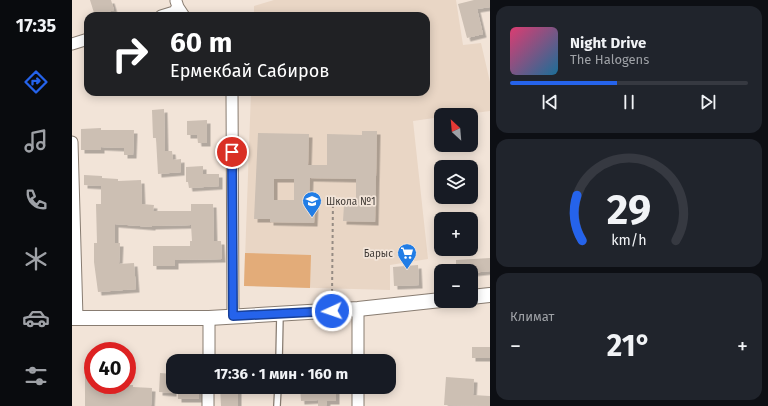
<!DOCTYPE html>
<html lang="ru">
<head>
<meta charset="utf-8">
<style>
  :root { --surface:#171b24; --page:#20242c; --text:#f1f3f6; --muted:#9ea1a6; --line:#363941; --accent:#2563eb }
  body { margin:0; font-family:"Fira Sans",sans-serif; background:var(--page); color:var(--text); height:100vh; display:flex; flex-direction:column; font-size:15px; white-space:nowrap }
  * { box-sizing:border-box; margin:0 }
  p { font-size:13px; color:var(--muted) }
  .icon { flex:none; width:22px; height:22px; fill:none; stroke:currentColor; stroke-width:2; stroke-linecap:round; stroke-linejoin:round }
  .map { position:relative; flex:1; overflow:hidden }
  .sheet { display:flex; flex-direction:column; gap:6px; padding:6px; background:#0d0f14; width:278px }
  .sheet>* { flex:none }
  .banner { position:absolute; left:12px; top:12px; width:346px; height:84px; border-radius:12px; box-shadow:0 2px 10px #0003; background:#202124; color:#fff; overflow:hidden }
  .needle { width:26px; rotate:334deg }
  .fabs { position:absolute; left:362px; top:108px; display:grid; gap:8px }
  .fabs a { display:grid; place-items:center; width:44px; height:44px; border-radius:8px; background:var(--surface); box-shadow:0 2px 10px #0003; font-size:20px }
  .speed { position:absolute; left:12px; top:342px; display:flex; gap:8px; font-size:20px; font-weight:700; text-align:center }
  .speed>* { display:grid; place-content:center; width:52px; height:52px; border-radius:50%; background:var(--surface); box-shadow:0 2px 10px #0003; line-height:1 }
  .speed .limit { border:6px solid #d22; background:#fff; color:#111 }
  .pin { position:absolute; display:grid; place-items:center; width:34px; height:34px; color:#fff; margin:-17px; border:2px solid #fff; border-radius:50%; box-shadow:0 1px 4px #0007 }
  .me { position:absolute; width:44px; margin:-22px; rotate:267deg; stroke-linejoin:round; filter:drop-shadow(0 0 3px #0008) }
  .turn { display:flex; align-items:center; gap:14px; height:84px; padding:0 20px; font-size:18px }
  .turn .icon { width:52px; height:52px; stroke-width:2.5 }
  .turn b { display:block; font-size:28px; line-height:34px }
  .big { font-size:30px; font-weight:700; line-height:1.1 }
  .sheet .widget { flex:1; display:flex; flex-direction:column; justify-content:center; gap:6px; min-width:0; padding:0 14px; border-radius:12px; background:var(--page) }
  .sheet .dial { align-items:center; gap:0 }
  .dial svg { height:104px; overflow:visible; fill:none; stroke:var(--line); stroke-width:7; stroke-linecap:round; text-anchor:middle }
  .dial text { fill:var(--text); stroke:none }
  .song { display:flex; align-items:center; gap:12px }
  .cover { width:48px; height:48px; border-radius:6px; background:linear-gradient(135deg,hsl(340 70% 55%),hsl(200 70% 35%)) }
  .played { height:4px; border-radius:2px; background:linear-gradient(90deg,var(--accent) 45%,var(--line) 45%) }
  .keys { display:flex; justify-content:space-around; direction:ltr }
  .heat { display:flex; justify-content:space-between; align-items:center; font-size:22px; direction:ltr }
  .trip { position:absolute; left:94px; top:354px; width:230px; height:40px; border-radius:12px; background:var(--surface); box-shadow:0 2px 10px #0003; font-weight:700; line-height:40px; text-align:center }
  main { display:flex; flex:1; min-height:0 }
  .dock { display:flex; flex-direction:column; width:72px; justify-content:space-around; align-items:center; background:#090b0e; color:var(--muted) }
  .dock .icon { width:28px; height:28px }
  .dock .active { color:var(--accent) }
  .dock b { font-size:18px; color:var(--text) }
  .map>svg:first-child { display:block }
  .built { fill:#e9d6c5 }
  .green { fill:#e3ac79 }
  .building { fill:#ccbfb3; fill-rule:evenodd; filter:url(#shadow) }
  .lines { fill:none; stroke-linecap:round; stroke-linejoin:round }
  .service-casing { stroke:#887c71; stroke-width:8 }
  .minor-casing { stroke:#887c71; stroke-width:13 }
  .tertiary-casing { stroke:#887c71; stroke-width:16 }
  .path { stroke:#958b83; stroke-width:2; stroke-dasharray:3 3; stroke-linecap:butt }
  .service { stroke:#fff; stroke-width:5.5 }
  .minor { stroke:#fff; stroke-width:11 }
  .tertiary { stroke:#fff; stroke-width:14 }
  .route-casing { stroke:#184099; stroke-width:10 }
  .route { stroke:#2563eb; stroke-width:7 }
  .labels { text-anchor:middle; stroke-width:3.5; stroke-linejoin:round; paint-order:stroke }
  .poi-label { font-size:10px; fill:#413b37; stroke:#f2e4d8; text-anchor:start }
</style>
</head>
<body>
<main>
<nav class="dock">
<b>17:35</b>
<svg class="icon active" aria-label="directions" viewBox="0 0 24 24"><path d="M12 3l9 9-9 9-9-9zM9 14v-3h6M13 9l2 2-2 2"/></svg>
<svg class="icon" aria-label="music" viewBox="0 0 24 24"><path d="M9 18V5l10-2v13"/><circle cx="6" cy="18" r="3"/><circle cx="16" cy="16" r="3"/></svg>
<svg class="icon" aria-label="phone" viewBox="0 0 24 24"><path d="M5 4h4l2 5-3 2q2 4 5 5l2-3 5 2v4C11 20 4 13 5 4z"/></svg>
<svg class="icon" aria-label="climate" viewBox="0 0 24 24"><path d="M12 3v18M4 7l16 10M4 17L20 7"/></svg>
<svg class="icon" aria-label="car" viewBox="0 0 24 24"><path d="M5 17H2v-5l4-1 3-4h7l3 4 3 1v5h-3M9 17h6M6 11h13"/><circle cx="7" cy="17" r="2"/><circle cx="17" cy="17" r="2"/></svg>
<svg class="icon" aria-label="filters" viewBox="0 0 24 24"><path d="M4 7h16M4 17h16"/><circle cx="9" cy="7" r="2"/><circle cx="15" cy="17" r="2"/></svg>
</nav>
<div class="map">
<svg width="418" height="406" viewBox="0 0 418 406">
  <defs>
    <filter id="shadow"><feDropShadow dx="3.5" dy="3.5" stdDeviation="0" flood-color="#0004"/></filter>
  </defs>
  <rect width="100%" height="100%" fill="#f2e4d8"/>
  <path class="built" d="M202,0H384L391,45L409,43L418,82V111L387,115H369V117L341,121L356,259L318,265V290L172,286L179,92H354V16H182V6Z"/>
  <path class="green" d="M173,253L239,255L238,288L172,286Z"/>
  <path class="building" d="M18,0H39L42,10L23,16Z
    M402,0H418V7L405,9L411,34L395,38L386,4Z
    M92,109L93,151H100L101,160L109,159V172L86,174L84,138H81L80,110Z
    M135,120V143H126L125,135H115V121Z
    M29,128V130H62L61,155H52V148L29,147V150H9V129Z
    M290,131H305L303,222L271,221L272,205H284V179L238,178L237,202L243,203L242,223L198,222V219H182L186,133L237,134L236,165H255V134L290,135ZM202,179H222V200H202Z
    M131,166V174H147V186L117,188L116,182H114V167Z
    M12,175L30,176V178L46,179V181L69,180L70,204L82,205L81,211H119V204H141L142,241H149L150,259L103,260V266H81V246H118V241H120L119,225L80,226V227L43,224V243H48L47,264L62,263L64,289L26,292L22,262V243H25L24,204H29V186L12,185Z
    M418,258V271L399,273V271H384V260Z
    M346,265L347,285L322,286L321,267Z
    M400,347H418V358H400Z
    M13,359H21V385H61V387L80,388L79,406H13Z
    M88,373L101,374V393L87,392Z
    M374,377L402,379L401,395L418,396V406L372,405Z
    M106,387H127V399H106Z
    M148,387H166V406H149Z
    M228,387H264V401H255L254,406H246V400L229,401Z"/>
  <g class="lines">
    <defs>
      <path id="service" d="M207,361L208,314
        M205,406L206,387"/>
      <path id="minor" d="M104,1L106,7L112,16
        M89,16L102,12L106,7
        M0,44L16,39
        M160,92L161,316
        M0,142L5,318
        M137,361V318
        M286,361V309
        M136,406V387
        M286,406V387"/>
      <path id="tertiary" d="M399,297L418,295
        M0,318H137L286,309L369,300"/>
    </defs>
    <use href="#service" class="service-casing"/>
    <use href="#minor" class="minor-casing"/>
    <use href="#tertiary" class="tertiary-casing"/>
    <path class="path" d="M260,298L261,198"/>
    <use href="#service" class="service"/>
    <use href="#minor" class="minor"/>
    <use href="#tertiary" class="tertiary"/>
  </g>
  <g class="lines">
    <defs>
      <path id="route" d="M160,152L161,316L260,311"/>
    </defs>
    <use href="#route" class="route-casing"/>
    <use href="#route" class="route"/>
  </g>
  <defs>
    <symbol id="school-pin" viewBox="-11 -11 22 30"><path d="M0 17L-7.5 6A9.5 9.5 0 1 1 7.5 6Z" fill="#217de6" stroke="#f2e4d8"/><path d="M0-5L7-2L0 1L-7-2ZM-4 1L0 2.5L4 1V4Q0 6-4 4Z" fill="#fff"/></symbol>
    <symbol id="supermarket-pin" viewBox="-11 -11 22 30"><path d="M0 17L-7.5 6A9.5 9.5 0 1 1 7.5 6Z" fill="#217de6" stroke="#f2e4d8"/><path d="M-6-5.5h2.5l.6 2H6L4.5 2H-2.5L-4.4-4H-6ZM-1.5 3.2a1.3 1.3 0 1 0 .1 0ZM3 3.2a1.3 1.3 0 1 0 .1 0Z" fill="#fff"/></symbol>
  </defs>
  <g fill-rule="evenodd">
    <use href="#school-pin" x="229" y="190" width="22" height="30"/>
    <use href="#supermarket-pin" x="324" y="242" width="22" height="30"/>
  </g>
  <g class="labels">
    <g class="poi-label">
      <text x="254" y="205">Школа №1</text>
      <text x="321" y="257" text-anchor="end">Барыс</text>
    </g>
  </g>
</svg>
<div class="fabs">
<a><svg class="needle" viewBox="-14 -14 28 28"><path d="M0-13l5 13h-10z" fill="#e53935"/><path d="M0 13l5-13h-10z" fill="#9ea1a6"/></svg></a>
<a><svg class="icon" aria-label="layers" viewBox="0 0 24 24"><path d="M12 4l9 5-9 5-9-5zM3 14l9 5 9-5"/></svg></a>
<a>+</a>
<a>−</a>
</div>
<div class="speed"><div class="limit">40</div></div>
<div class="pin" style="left:160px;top:152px;background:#d93025"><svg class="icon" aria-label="arrive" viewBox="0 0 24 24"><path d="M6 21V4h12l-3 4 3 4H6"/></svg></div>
<svg class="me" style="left:260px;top:311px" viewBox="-20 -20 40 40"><circle r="17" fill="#2563eb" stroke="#fff" stroke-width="3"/><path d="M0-11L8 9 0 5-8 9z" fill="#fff"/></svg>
<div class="trip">17:36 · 1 мин · 160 m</div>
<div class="banner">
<div class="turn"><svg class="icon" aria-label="right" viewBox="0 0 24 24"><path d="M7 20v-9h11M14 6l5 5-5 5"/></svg><div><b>60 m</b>Ермекбай Сабиров</div></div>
</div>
</div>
<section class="sheet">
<div class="widget">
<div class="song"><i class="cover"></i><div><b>Night Drive</b><p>The Halogens</p></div></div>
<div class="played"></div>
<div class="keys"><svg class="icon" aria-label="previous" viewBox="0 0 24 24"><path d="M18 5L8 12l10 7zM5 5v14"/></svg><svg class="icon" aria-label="pause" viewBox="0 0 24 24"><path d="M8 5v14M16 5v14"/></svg><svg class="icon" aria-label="next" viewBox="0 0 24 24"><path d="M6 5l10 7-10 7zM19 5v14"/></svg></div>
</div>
<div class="widget dial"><svg viewBox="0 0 100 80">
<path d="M14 69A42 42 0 1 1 86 69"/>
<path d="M14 69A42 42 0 0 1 10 34" stroke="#2563eb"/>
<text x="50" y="56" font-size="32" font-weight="700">29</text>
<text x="50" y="72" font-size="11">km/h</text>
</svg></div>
<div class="widget"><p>Климат</p>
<div class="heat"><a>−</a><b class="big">21°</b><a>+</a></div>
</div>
</section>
</main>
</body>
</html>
